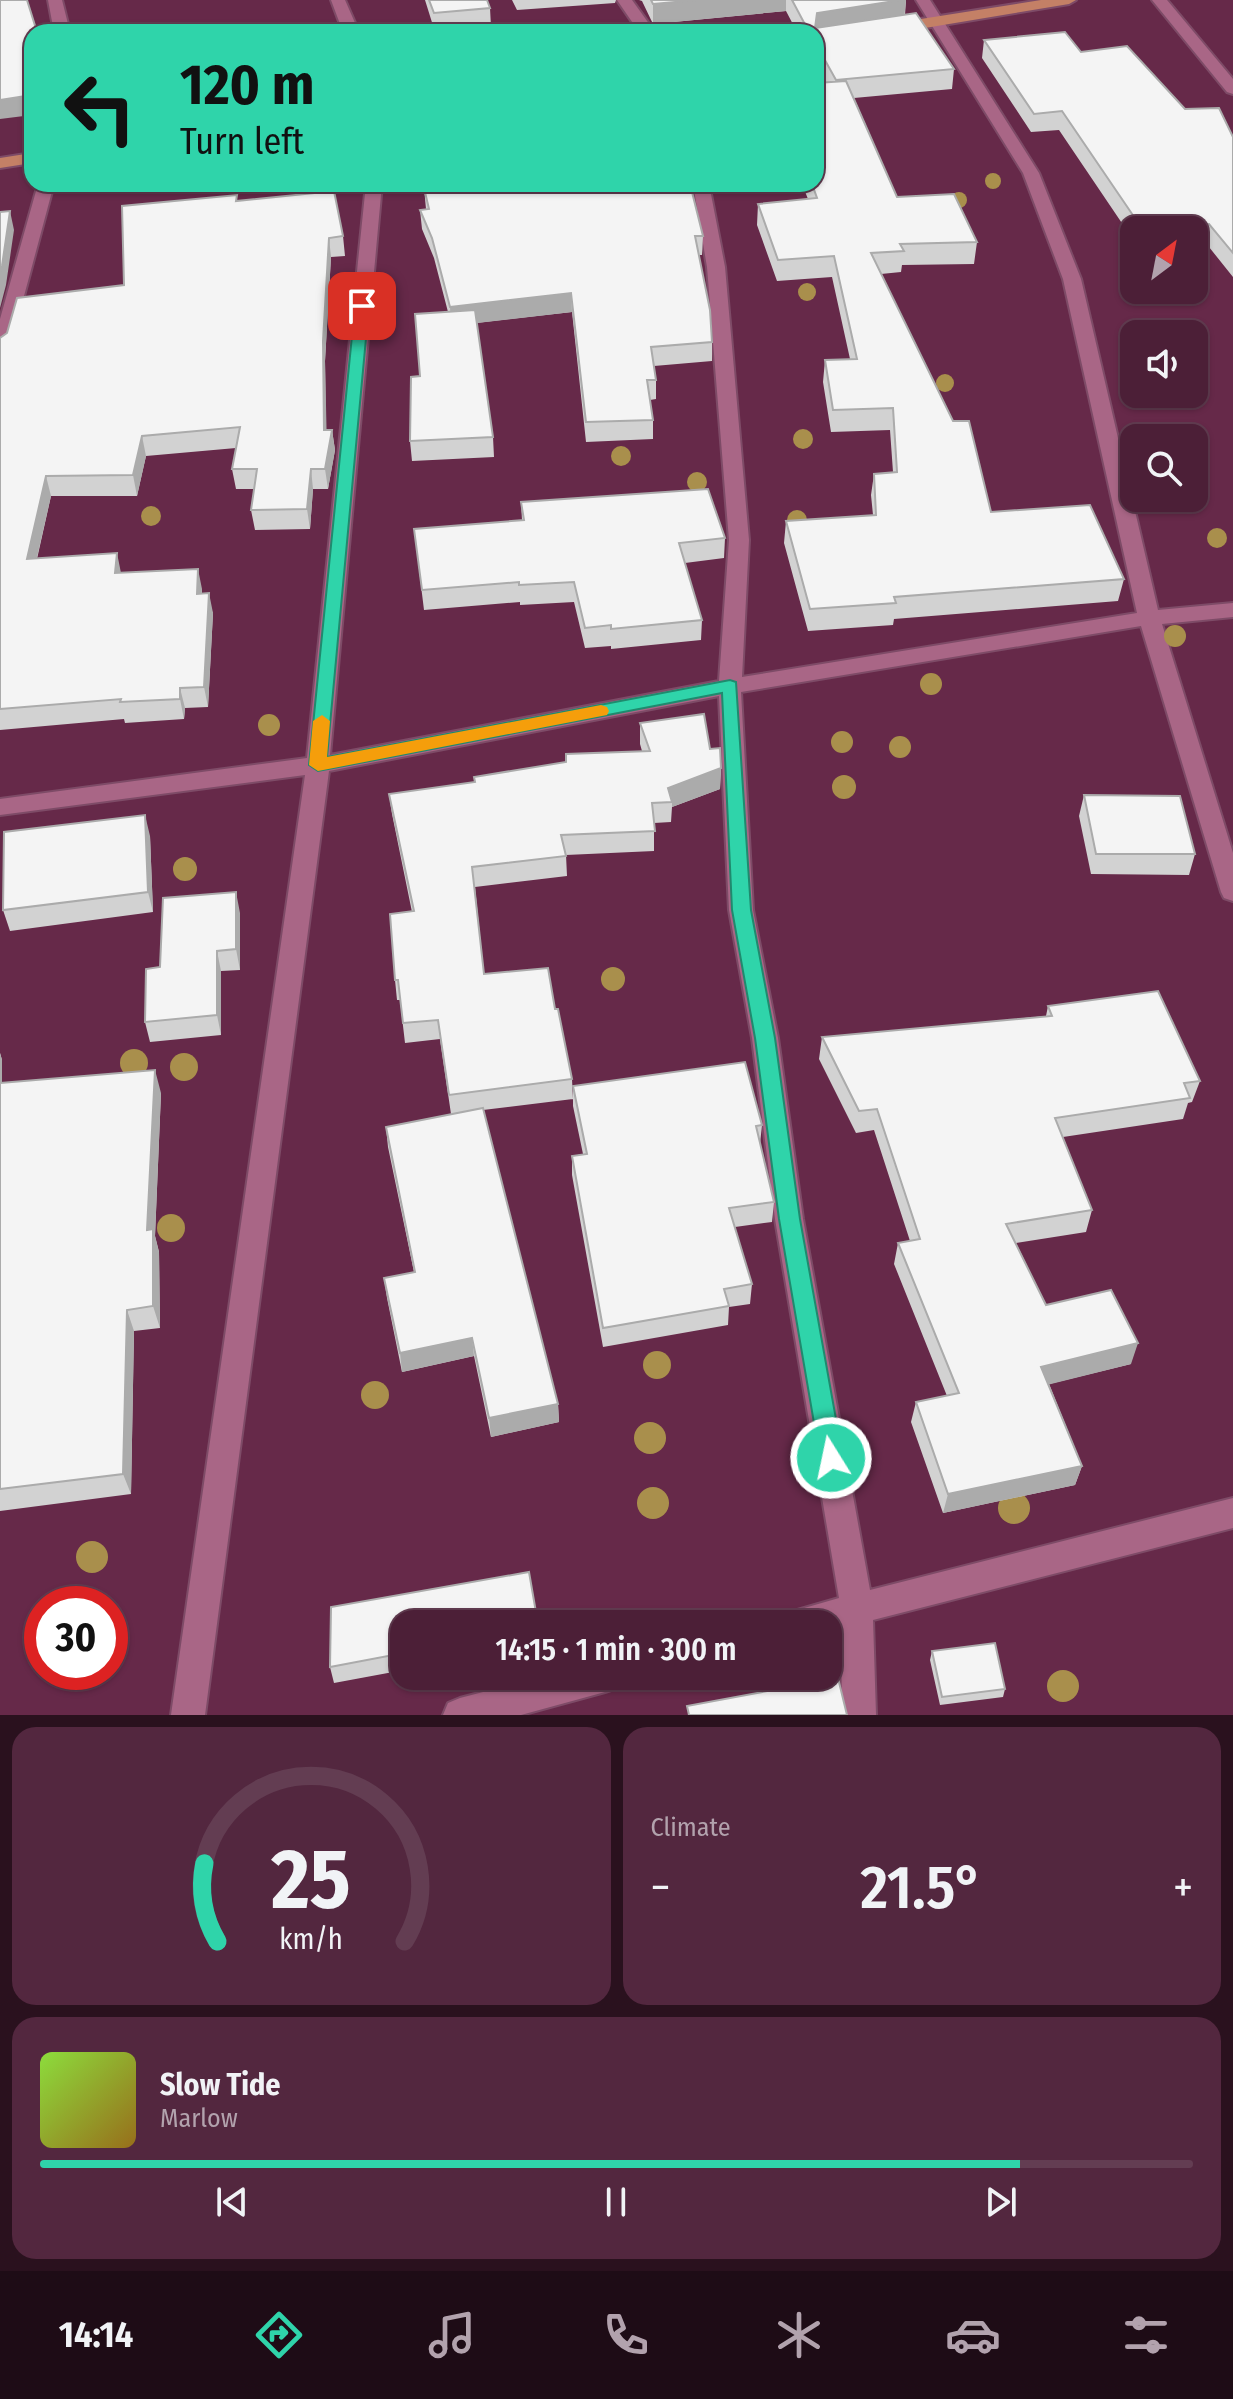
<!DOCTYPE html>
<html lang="en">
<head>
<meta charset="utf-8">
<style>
  :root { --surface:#4c1f37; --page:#53273f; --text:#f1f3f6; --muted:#b2a2ad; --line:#633d52; --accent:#2fd4aa }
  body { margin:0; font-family:"Fira Sans Condensed",sans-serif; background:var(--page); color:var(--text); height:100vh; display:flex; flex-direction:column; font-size:30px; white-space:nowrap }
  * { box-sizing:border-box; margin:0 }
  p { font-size:26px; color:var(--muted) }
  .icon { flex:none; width:44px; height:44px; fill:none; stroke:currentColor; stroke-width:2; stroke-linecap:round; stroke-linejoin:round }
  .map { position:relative; height:1715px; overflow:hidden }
  .side { display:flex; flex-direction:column; gap:12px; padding:12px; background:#2a111e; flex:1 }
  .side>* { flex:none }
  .banner { position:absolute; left:24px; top:24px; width:800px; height:168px; border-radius:24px; box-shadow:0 2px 6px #0004,0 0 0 2px var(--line); background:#2fd4aa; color:#111; overflow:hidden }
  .needle { width:52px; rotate:32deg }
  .tools { position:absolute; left:1120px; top:216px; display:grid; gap:16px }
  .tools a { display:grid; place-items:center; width:88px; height:88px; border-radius:16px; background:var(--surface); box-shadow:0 2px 6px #0004,0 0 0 2px var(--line); font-size:40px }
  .speed { position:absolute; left:24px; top:1586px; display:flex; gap:16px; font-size:40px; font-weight:700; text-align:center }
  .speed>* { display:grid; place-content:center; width:104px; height:104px; border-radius:50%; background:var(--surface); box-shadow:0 2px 6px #0004,0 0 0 2px var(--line); line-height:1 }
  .speed .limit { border:12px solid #d22; background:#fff; color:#111 }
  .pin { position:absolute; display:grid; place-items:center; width:68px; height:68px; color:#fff; margin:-34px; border-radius:16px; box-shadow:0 4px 12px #0006 }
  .me { position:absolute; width:88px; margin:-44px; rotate:350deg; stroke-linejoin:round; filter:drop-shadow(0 0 6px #0008) }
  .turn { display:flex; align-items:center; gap:28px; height:168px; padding:0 24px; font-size:36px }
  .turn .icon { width:104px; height:104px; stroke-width:2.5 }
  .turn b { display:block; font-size:56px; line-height:68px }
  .big { font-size:60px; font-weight:600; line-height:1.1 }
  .side .widget { flex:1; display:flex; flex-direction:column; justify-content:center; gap:12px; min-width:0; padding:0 28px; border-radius:24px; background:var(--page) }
  .side .dial { align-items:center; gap:0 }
  .dial svg { height:208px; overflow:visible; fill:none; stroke:var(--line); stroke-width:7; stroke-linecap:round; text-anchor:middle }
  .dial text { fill:var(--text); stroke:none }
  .song { display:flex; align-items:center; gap:24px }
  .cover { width:96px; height:96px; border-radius:12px; background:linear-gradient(135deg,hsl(90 70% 55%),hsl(40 70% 35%)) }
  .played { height:8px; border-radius:4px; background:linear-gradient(90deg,var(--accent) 85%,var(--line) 85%) }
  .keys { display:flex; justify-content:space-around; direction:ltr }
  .heat { display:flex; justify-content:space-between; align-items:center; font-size:44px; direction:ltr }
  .side .tiles { flex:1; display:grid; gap:12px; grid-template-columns:1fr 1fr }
  .widget:last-child { grid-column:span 2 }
  .trip { position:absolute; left:390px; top:1610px; width:452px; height:80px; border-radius:24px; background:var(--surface); box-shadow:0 2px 6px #0004,0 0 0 2px var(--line); font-weight:600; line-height:80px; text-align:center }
  .tabs { display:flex; height:128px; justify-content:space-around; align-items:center; background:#1e0c16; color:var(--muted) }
  .tabs .icon { width:56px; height:56px }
  .tabs .active { color:var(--accent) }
  .tabs b { font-size:36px; color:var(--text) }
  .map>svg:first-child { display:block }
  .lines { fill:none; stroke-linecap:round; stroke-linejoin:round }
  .minor-casing { stroke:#7e4b67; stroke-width:4 }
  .trunk-casing { stroke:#7e4b67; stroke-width:4 }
  .minor { fill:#a96686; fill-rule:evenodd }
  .trunk { fill:#c48066; fill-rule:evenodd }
  .tree { fill:#a98f4c }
  .wall { fill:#d2d2d2 }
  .shaded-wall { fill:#ababab }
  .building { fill:#f4f4f4; stroke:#ababab; stroke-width:2 }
  .route { fill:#2fd4aa; stroke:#1f8a6e; stroke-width:2 }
  .slow { fill:#f59e0b }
</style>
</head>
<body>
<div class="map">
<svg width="1233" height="1715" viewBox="0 0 1233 1715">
  <rect width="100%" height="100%" fill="#662949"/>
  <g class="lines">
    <defs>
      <path id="minor" d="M48,0H62L70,32H54Z
        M331,0H345L359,32H343Z
        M617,0H632L655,32H639Z
        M916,0H930L1039,173L1081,279L1158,610L1233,603V617L1162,624L1233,853V901L1224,898L1221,892L1141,626L741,692L753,910L778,1038L803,1219L870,1590L1233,1498V1528L873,1620L876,1715H842L841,1629L828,1632V1624H782L787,1613L839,1598L775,1219L752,1038L729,910L719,696L329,771L205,1715H171L305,775L0,815V799L307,758L366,184H382L330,755L719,681L729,540L707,267L693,184H709L725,267L749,540L742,677L1137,613L1063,279L1023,173Z
        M1152,0H1167L1233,79V94L1227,92Z
        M38,184H54L9,352L0,358V319Z
        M544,1676H621L617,1688L605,1692L521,1715H443L448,1703L460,1698Z"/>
      <path id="trunk" d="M1041,0H1076L1069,4L889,34L881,29L889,24Z
        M32,153V163L0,168V158Z"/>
    </defs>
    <use href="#minor" class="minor-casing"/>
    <use href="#trunk" class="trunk-casing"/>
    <use href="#minor" class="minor"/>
    <use href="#trunk" class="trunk"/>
  </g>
  <g class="tree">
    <circle cx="993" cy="181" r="8"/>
    <circle cx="959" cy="200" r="8"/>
    <circle cx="807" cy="292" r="9"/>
    <circle cx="945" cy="383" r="9"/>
    <circle cx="803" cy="439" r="10"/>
    <circle cx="621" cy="456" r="10"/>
    <circle cx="697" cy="482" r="10"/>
    <circle cx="151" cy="516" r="10"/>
    <circle cx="797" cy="520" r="10"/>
    <circle cx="1217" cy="538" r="10"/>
    <circle cx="1175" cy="636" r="11"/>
    <circle cx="931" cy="684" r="11"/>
    <circle cx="269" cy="725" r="11"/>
    <circle cx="842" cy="742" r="11"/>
    <circle cx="900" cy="747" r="11"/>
    <circle cx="844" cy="787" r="12"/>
    <circle cx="185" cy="869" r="12"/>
    <circle cx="613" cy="979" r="12"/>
    <circle cx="134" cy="1063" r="14"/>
    <circle cx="184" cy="1067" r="14"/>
    <circle cx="171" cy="1228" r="14"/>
    <circle cx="657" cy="1365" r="14"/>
    <circle cx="375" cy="1395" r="14"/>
    <circle cx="650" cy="1438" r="16"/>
    <circle cx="653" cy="1503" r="16"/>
    <circle cx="1014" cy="1508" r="16"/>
    <circle cx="92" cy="1557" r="16"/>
    <circle cx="1063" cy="1686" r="16"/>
  </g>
  <path class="wall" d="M425,0H487L490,8L491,27L435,32Z
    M512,0H616L615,3L517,10Z
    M639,0H906L905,15L954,69L952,89L854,98L897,197L977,242L974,264L902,265L901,272L881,274L991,512L1124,579L1118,601L894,619L893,625L808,631L784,543L786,521L873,515L871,495L874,474L893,472L890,430L831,432L823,382L825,360L850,359L832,277L777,281L757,225L758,204L808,199L802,184H816L825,82L816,66V32H797L786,11L653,24L642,1Z
    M984,40L1081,52L1233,137V277L1205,242L1194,243V230H1134V241L1059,130L1031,132L982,58Z
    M424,188L703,236L702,255H699L712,342V361L654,366L656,380V399L650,400L653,420V439L586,442L572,312L476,323L493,437L494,457L412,461L410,441L420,376L448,312L434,258L422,229L420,210L426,209Z
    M238,201L343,236L345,256L331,257L325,361L326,430H332L335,450L328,489H313L310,529L255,530L251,510L254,489H236L232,469L236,448L146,456L137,496H51L37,559L121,573L202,589V593L213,613L208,707L185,708L184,719L125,723L124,719L0,730V338L124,285Z
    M521,502L725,538L724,558L685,563L702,620L701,640L611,649V646L585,648L574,602L520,605V602L424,610L414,529L522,520Z
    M640,723L710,749L721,768L720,789L672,807L671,822L654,823V851L566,855L567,876L475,887L484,974L555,1009L572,1079L573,1099L483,1110L558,1404L559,1422L491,1437L474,1356L402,1372L387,1298L384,1278L414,1272L388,1147L386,1127L451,1114L440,1039L405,1043L400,1000H397L395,980L412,912L392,814L389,794L475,782L474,777L642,751L640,744Z
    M1084,795L1195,854L1189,875L1091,874L1079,816Z
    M150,836L153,912L10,931L3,910Z
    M240,913V970L221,971V1035L150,1042L145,1022L160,967Z
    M1048,1006L1200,1081L1192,1102L1188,1103L1183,1119L1063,1137L1092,1210L1086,1232L1016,1243L1046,1305L1131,1364L1049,1384L1082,1466L1075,1485L943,1513L911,1422L916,1402L947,1396L894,1264L898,1243L910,1241L874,1130L856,1133L819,1059L822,1037L1046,1016Z
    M0,1053L2,1060V1083L161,1093L155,1236L159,1252L160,1328L134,1331L131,1494L0,1511Z
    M573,1086L762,1125L760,1144L774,1202L772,1222L735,1227L752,1284L750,1304L729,1307L728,1325L603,1347L572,1175V1156L583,1154L573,1106Z
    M404,1624V1670L334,1683L330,1667Z
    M932,1651L1005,1689L1003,1697L940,1705L930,1660Z"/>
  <path class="shaded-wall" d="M697,0H786V11L653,24V4Z
    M901,0H906L904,19L815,32L817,13Z
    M32,95V115L0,119V100Z
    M10,211L14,230L6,285L0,308V272Z
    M329,238L331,257L325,361L327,450L324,430L323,341Z
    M571,293L572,312L451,326L450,307Z
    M332,430L335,450L328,489L325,469Z
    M142,436L146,456L137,496L133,475Z
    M311,469L313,489L310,529L307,509Z
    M46,476L51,496L32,579L27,559Z
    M117,553L121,573H115Z
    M198,569L202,589L201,614L197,594Z
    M209,593L213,613L208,707L204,687Z
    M180,688L185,708L184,719L180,699Z
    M721,768L720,789L672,807V802L668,788Z
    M145,815L150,836L153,912L148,892Z
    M236,892L240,913V970L236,949Z
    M217,951L221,971V1035L217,1015Z
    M0,1053L2,1060V1107L0,1102Z
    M155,1070L161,1093L155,1236L159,1252L160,1328L153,1306L147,1230Z
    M127,1310L134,1331L131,1494L123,1474Z
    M472,1338L474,1356L402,1372L400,1353Z
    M1138,1343L1131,1364L1035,1388L1041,1367Z
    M558,1404L559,1422L491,1437L489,1418Z
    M1082,1466L1075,1485L943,1513L948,1494Z"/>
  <path class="building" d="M0,0H27L37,32H32V95L0,100Z
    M429,0H487L490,8L434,13Z
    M651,0H697L653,4Z
    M792,0H901L817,13L815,28L916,13L954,69L836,80L816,44V32H809Z
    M1065,32L1081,52L1127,46L1185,109L1219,108L1233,137V253L1209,224L1143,230L1062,111L1034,114L984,40Z
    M846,81L897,197L954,194L977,242L900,244L904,251L871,253L953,421H969L991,512L1090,505L1124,579L894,597L896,603L810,609L786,521L876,515L874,474L897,472L893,408L833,410L825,360L857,359L834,256L778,260L758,204L817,198L812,184H816V83Z
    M464,184H690L703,236H695L710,310L712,342L651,347L656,380H647L653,420L586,422L571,293L450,307L432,238L420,210L429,209L424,188Z
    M334,191L343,236L329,238L323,341L324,430H332L325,469H311L307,509L251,510L257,469H232L240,427L142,436L133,475L46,476L27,559L117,553L115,573L198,569L197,594L209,593L204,687L180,688V699L120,702L121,699L0,709V338L7,333L17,298L124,285L122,206L237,195L236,201Z
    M10,211L2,266L0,272V212Z
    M475,310L493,437L410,441L411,377L420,376L415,314Z
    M708,489L725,538L679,543L702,620L611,629V625L585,628L574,582L519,585V582L422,590L414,529L524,520L521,502Z
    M704,714L710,749L720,748L721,768L668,788L672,802L652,803L655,831L561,835L566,856L472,867L484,974L548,968L555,1009H558L572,1079L449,1095L438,1020L403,1023L398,980H395L390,914L414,911L389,794L475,782L474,777L566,762V754L650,751L640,723Z
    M1084,795L1180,796L1195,854H1096Z
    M145,815L148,892L3,910L4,832Z
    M236,892V949L217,951V1015L145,1022L146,969L160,967L163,898Z
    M1158,991L1200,1081L1184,1083L1190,1098L1055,1118L1092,1210L1006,1224L1046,1305L1111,1290L1138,1343L1041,1367L1082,1466L948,1494L916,1402L959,1393L898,1243L920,1239L877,1109L859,1111L822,1037L1052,1016L1048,1006Z
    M745,1062L762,1125L756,1126L774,1202L729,1208L752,1284L724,1289L729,1306L603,1328L572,1156L587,1154L573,1086Z
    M155,1070L147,1230L153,1229V1306L127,1310L123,1474L0,1489V1083Z
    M483,1108L558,1404L489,1418L472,1338L400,1353L384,1278L415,1272L386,1127Z
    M529,1572L538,1624H404V1653L330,1667L331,1607Z
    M995,1643L1005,1689L942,1697L932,1651Z
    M838,1678L847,1715H689L687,1706Z"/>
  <path class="route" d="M362,302L369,306L327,757L730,680L736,682L751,910L775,1038L800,1219L843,1458L839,1466L831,1469L823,1466L820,1458L779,1219L755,1038L732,910L722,693L318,771L309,765L355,306Z"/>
  <path class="slow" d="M601,705L607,707L609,711L607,715L318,771L309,765L313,721L322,715L330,721L327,757Z"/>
</svg>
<div class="tools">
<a><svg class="needle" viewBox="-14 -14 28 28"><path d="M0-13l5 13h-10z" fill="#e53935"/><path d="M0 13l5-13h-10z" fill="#b2a2ad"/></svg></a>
<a><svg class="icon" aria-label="sound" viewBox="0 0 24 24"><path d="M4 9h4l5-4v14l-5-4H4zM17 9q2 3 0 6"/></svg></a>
<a><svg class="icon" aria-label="search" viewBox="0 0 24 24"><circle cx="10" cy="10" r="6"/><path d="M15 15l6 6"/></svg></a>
</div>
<div class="speed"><div class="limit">30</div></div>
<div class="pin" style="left:362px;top:306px;background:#d93025"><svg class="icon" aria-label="arrive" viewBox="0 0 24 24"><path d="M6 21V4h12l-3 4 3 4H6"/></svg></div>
<svg class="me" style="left:831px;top:1458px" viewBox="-20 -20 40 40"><circle r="17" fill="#2fd4aa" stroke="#fff" stroke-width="3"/><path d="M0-11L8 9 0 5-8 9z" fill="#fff"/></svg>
<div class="trip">14:15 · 1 min · 300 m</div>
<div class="banner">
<div class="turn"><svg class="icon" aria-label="left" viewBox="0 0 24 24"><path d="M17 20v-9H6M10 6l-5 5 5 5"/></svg><div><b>120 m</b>Turn left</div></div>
</div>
</div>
<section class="side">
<div class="tiles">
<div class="widget dial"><svg viewBox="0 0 100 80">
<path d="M14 69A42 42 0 1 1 86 69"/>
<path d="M14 69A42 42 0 0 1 9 39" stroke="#2fd4aa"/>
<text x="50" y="56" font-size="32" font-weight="700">25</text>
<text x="50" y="72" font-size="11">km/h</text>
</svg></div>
<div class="widget"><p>Climate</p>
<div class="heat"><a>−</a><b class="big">21.5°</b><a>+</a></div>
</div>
<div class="widget">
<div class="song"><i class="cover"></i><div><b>Slow Tide</b><p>Marlow</p></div></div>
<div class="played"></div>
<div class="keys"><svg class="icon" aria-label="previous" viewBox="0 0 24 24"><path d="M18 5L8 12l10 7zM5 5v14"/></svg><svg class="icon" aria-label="pause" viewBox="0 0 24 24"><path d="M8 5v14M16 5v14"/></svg><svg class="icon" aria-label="next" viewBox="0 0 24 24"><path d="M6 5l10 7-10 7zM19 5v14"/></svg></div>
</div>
</div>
</section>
<nav class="tabs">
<b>14:14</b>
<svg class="icon active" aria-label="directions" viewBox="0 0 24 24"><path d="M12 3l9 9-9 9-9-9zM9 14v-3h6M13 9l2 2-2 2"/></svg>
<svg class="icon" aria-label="music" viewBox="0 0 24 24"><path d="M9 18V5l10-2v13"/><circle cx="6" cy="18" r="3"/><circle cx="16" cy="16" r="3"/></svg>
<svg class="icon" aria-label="phone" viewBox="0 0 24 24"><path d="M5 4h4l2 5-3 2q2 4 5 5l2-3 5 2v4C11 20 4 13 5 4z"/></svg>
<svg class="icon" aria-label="climate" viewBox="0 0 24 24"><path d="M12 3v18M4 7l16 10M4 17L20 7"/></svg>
<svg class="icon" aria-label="car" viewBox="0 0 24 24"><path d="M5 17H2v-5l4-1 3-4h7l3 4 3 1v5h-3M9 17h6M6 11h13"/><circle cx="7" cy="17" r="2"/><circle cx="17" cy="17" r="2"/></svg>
<svg class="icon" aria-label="filters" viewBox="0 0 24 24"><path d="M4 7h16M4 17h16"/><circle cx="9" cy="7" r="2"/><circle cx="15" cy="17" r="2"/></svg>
</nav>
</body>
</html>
